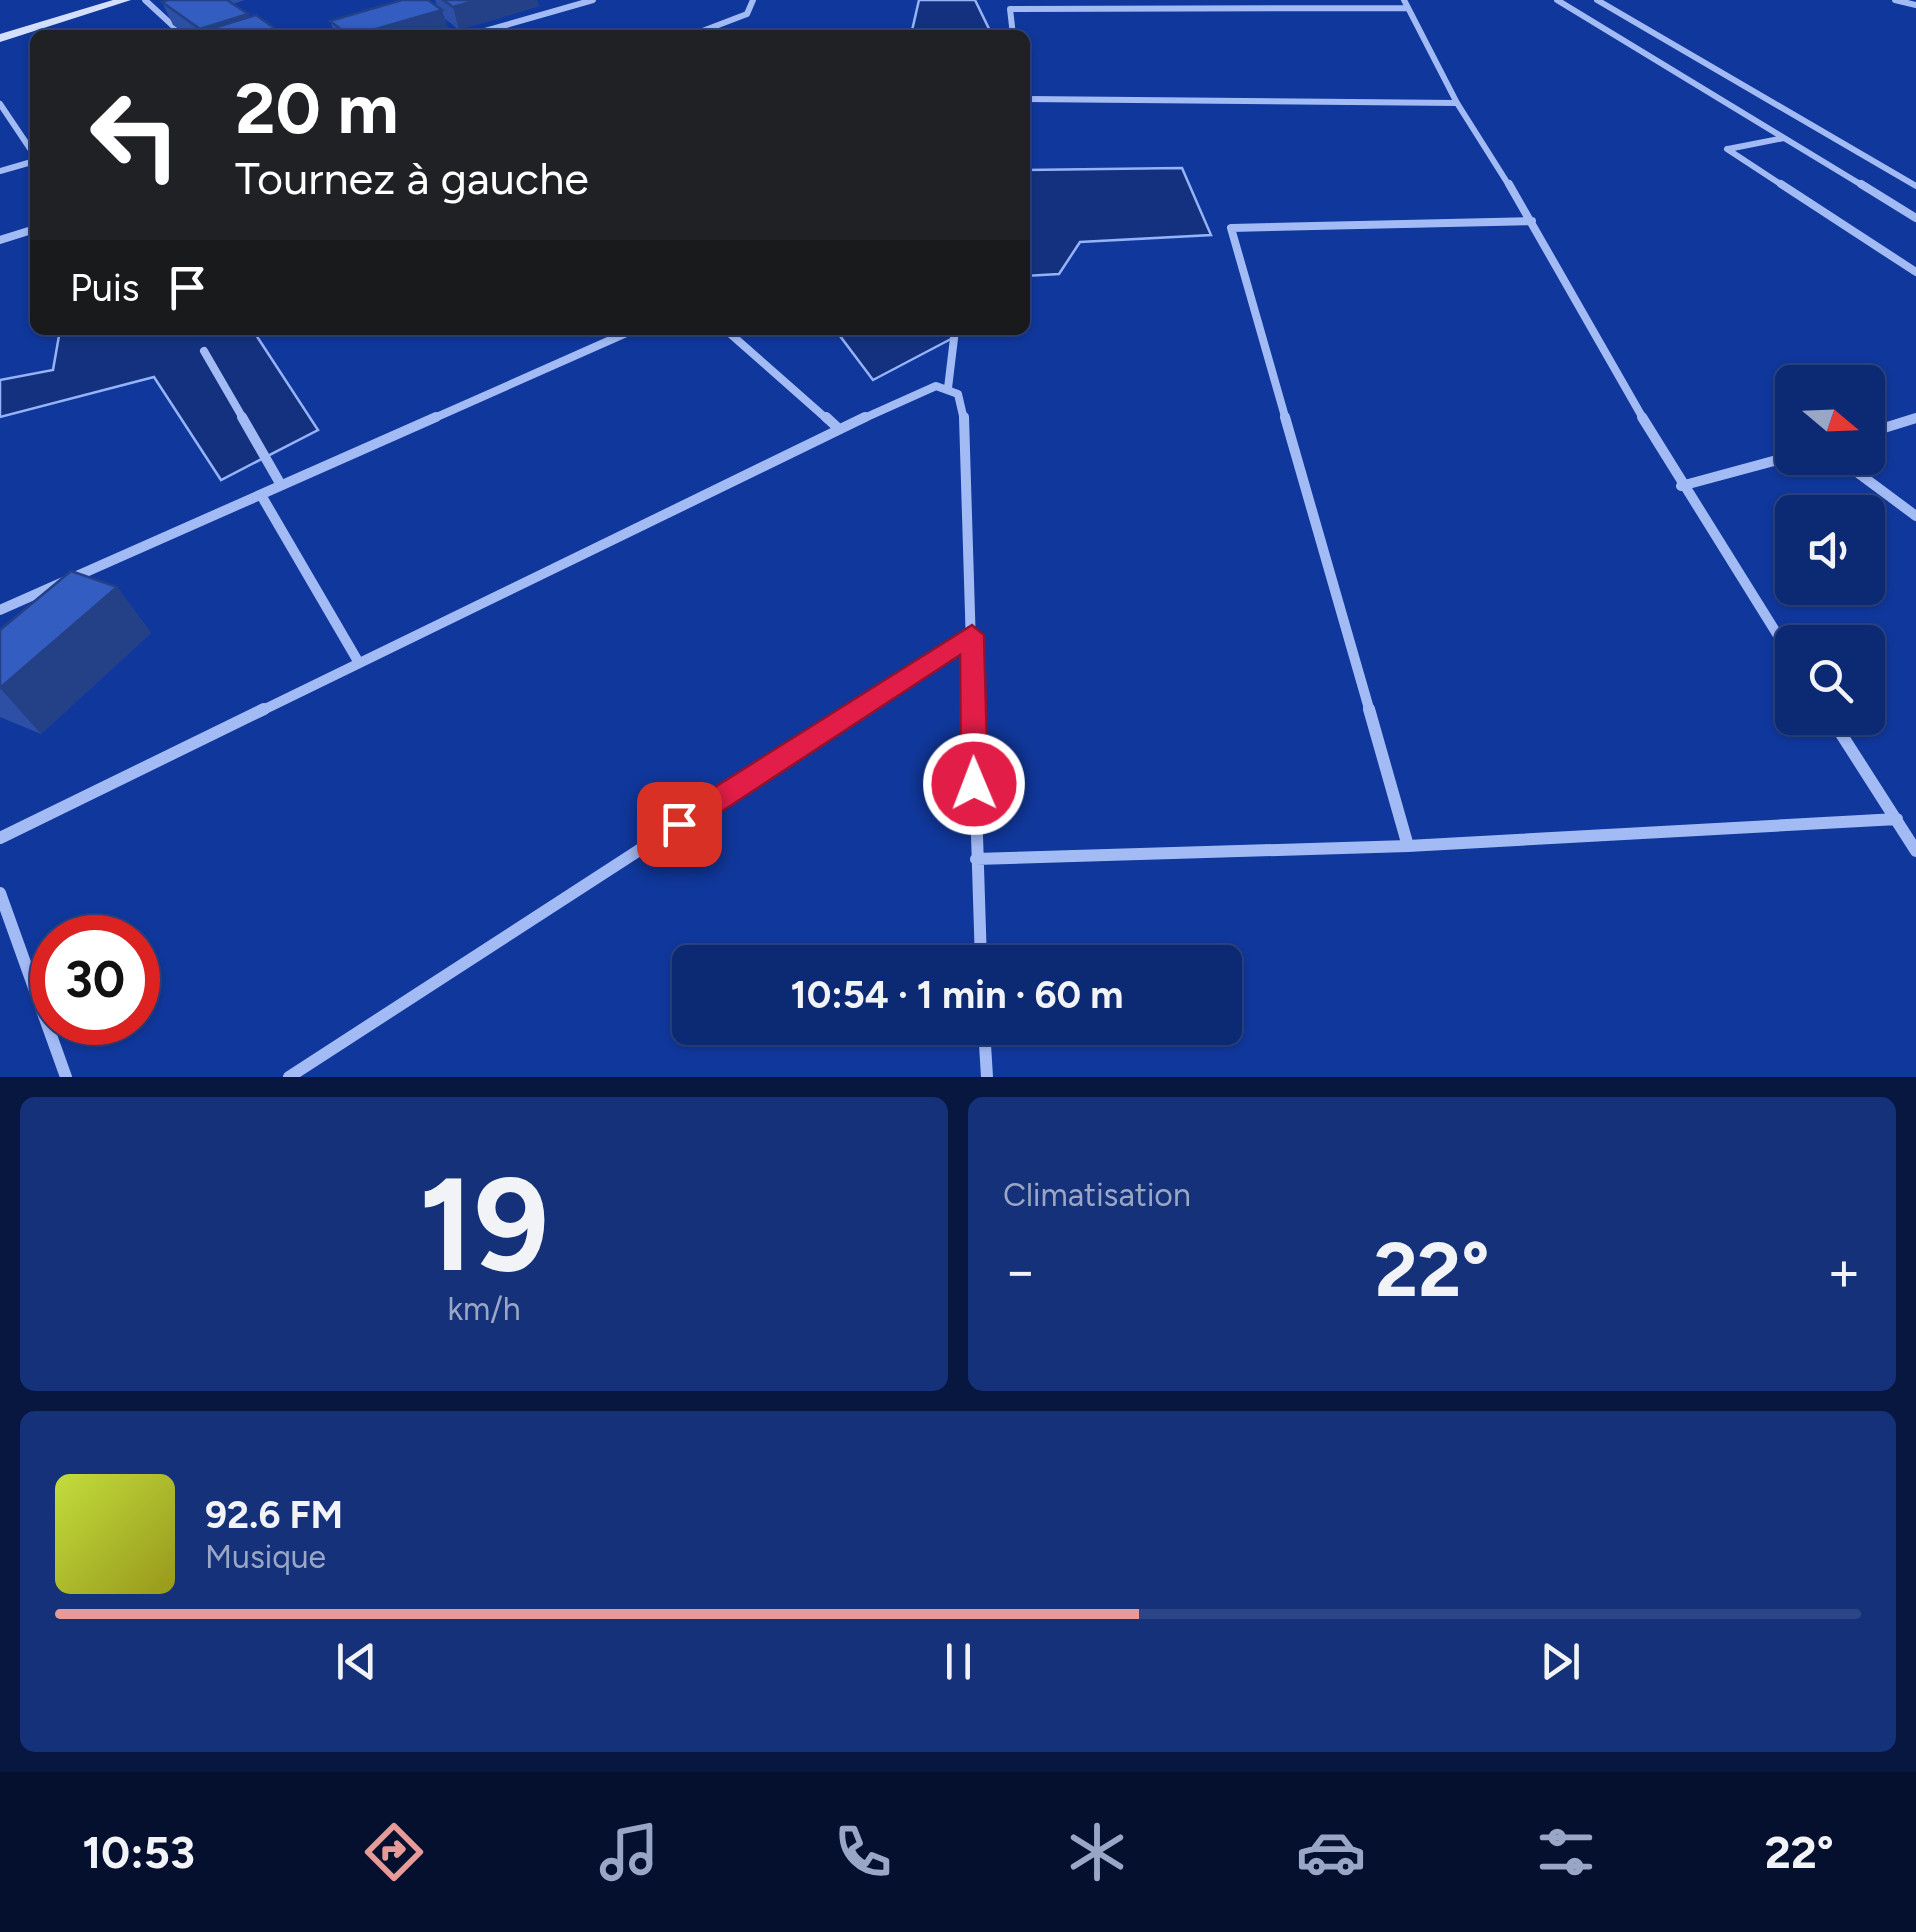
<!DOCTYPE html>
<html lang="fr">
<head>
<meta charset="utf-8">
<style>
  :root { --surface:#0c2974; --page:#153179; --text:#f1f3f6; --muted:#9aa6c5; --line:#2c4586; --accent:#e69b98 }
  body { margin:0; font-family:Figtree,sans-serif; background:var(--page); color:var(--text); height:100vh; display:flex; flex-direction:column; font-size:38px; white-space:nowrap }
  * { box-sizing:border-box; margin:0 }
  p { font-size:32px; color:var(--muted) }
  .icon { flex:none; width:55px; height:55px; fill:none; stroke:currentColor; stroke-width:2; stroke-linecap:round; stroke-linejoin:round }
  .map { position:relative; height:1077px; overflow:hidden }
  .side { display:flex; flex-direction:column; gap:20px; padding:20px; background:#071740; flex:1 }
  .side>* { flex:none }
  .top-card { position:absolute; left:30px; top:30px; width:1000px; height:305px; border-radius:15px; box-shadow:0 2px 8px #0004,0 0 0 2px var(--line); background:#202124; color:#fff; overflow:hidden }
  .needle { width:65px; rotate:109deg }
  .controls { position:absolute; left:1775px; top:365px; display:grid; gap:20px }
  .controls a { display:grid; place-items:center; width:110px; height:110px; border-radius:15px; background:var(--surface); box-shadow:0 2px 8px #0004,0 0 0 2px var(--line); font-size:50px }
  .speed { position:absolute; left:30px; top:915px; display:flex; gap:20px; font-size:50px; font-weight:700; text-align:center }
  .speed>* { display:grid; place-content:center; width:130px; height:130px; border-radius:50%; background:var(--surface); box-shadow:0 2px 8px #0004,0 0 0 2px var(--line); line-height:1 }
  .speed .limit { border:15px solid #d22; background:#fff; color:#111 }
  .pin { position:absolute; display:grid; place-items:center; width:85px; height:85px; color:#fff; margin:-42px; border-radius:20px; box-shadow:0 5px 15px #0006 }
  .me { position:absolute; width:110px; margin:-55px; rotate:359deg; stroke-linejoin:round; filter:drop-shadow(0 0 8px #0008) }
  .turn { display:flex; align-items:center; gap:35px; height:210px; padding:0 40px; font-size:45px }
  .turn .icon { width:130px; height:130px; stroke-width:2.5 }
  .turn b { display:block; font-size:70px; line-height:85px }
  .then { display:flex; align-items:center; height:95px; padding:0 40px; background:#0003; gap:20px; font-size:38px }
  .big { font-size:75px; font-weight:700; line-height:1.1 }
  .side .widget { flex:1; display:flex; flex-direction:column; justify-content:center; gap:15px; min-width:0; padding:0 35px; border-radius:15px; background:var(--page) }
  .side .dial { align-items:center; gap:0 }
  .dial b { font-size:130px; line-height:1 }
  .song { display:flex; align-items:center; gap:30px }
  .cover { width:120px; height:120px; border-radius:15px; background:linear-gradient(135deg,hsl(70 70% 55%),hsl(60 70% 35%)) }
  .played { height:10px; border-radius:5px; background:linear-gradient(90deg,var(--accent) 60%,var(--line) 60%) }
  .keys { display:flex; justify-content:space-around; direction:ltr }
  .heat { display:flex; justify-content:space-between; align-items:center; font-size:55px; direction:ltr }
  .side .tiles { flex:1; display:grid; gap:20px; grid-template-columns:1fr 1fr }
  .widget:last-child { grid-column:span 2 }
  .trip { position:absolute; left:672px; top:945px; width:570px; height:100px; border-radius:15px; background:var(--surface); box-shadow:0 2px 8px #0004,0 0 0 2px var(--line); font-weight:700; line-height:100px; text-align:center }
  .tab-bar { display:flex; height:160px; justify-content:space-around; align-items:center; background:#05102e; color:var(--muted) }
  .tab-bar .icon { width:70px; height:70px }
  .tab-bar .on { color:var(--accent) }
  .tab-bar b { font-size:45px; color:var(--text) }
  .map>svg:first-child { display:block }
  .water { fill:#13317e; stroke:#95b3f8; stroke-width:2.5 }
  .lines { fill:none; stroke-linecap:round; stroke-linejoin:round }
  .street-far3 { stroke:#a3bbf5; stroke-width:6 }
  .street-far2 { stroke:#a3bbf5; stroke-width:8 }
  .street-far1 { stroke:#a3bbf5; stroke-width:10 }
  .street { stroke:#a3bbf5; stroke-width:12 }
  .secondary { fill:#d3dffd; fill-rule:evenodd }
  .wall { fill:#2d50a6 }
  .shaded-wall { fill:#244187 }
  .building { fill:#345dc1; stroke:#244187; stroke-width:2.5 }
  .route { fill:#e11d48; stroke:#92132f; stroke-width:2.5 }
</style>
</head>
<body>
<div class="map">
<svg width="1916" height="1077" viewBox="0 0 1916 1077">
  <rect width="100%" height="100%" fill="#10379b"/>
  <path class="water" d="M919,0H975L992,35H911Z
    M1182,168L1211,235L1080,242L1059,274L1025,276V170Z
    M60,330H267L256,335L318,430L221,480L154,377L0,417V380L53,370Z
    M849,330H968L873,380L840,336Z"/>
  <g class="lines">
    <path class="street-far3" d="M145,0L183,35
      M1404,0L1457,103L1510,187
      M1557,0L1865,187
      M1597,0L1916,186
      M1895,0L1916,5
      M471,35L593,0
      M692,35L747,14L753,0
      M1013,35L1010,9L1408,8
      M1025,99L1457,103
      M0,104L35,156
      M1727,149L1785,187
      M1728,149L1784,138
      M0,171L35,161"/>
    <path class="street-far2" d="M1509,184L1644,420
      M1781,184L1916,272
      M1861,184L1916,218
      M0,240L35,229
      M726,330L828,420
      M204,351L244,420
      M948,388L955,330
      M430,420L633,330
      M860,420L936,386L958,394L964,420
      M1286,420L1231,228L1532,221
      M1910,420L1916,418"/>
    <path class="street-far1" d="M242,417L281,485
      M826,417L839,429
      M964,417L973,712
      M1285,417L1370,712
      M1642,417L1792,658
      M1868,433L1916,418
      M1838,458L1916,516
      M1681,486L1792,456
      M261,495L359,663
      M0,610L436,417
      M259,712L865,417
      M853,712L972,635"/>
    <path class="street" d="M973,709L981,962
      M1369,709L1408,846
      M1831,718L1916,851
      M0,838L264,709
      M976,859L1408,846L1897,819
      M0,893L66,1077
      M984,1028L987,1077
      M289,1077L857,709"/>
    <path class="secondary" d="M113,0H131L0,42V34Z"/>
  </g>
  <path class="wall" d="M169,0H245L233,4L249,17L284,35H187L173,25L162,2Z
    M435,0H537L539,6L459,30L444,18L449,32L440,35H335L330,21L437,6Z
    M117,587L151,633L41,734L0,717V630Z"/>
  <path class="shaded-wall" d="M477,0H537L539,6L459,30L453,7Z
    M442,10L449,32L440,35H355Z
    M248,14L257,35L204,31L206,35H203L200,29Z
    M117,587L151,633L41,734L0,688Z"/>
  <path class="building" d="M168,0H227L248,14L200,29L162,2Z
    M402,0H428L442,10L355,35H348L330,21Z
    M443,0H477L453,7Z
    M256,15L284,35H210L204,31Z
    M71,571L117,587L0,688V630Z"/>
  <path class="route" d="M972,625L984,635L988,784L984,792H965L961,784L960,655L689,833L679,837L669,833L665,824L669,816Z"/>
</svg>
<div class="controls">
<a><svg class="needle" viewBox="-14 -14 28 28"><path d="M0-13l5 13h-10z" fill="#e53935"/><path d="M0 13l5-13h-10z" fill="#9aa6c5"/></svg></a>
<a><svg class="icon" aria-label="sound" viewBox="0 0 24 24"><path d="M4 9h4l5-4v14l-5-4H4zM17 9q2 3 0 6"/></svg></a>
<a><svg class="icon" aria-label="search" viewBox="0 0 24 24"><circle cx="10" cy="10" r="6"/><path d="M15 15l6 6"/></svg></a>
</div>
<div class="speed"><div class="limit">30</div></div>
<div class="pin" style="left:679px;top:824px;background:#d93025"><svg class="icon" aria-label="arrive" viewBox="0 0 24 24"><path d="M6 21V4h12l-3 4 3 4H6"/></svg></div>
<svg class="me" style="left:974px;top:784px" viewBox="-20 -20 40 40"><circle r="17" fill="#e11d48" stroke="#fff" stroke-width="3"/><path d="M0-11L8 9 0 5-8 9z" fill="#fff"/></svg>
<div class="trip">10:54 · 1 min · 60 m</div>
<div class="top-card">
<div class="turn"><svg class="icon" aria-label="left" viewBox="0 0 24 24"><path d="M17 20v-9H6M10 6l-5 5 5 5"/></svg><div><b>20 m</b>Tournez à gauche</div></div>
<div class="then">Puis<svg class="icon" aria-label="arrive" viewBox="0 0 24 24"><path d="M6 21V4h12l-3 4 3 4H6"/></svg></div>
</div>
</div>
<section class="side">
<div class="tiles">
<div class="widget dial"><b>19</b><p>km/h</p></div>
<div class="widget"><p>Climatisation</p>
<div class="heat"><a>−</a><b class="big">22°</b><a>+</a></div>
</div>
<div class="widget">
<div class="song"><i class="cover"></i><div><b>92.6 FM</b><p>Musique</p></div></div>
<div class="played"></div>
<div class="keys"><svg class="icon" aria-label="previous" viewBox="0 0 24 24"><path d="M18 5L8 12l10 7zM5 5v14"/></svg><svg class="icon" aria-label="pause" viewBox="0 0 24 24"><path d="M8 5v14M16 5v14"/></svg><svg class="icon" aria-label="next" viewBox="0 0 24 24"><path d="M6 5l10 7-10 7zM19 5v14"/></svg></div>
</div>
</div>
</section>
<nav class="tab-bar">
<b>10:53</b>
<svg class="icon on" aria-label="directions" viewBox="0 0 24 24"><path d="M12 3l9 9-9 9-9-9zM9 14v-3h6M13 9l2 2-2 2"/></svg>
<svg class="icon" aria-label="music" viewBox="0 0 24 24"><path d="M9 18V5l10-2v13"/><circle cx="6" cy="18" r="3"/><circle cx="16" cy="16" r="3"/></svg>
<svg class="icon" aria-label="phone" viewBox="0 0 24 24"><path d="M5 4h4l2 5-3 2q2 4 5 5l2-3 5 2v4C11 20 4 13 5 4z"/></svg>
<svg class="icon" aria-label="climate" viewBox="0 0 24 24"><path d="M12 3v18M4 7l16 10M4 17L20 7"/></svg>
<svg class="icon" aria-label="car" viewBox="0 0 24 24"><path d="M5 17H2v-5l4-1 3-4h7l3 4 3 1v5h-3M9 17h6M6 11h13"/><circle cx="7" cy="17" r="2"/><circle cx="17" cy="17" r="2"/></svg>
<svg class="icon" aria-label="filters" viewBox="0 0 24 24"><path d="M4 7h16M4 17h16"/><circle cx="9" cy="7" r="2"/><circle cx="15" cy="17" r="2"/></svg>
<b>22°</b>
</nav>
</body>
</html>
